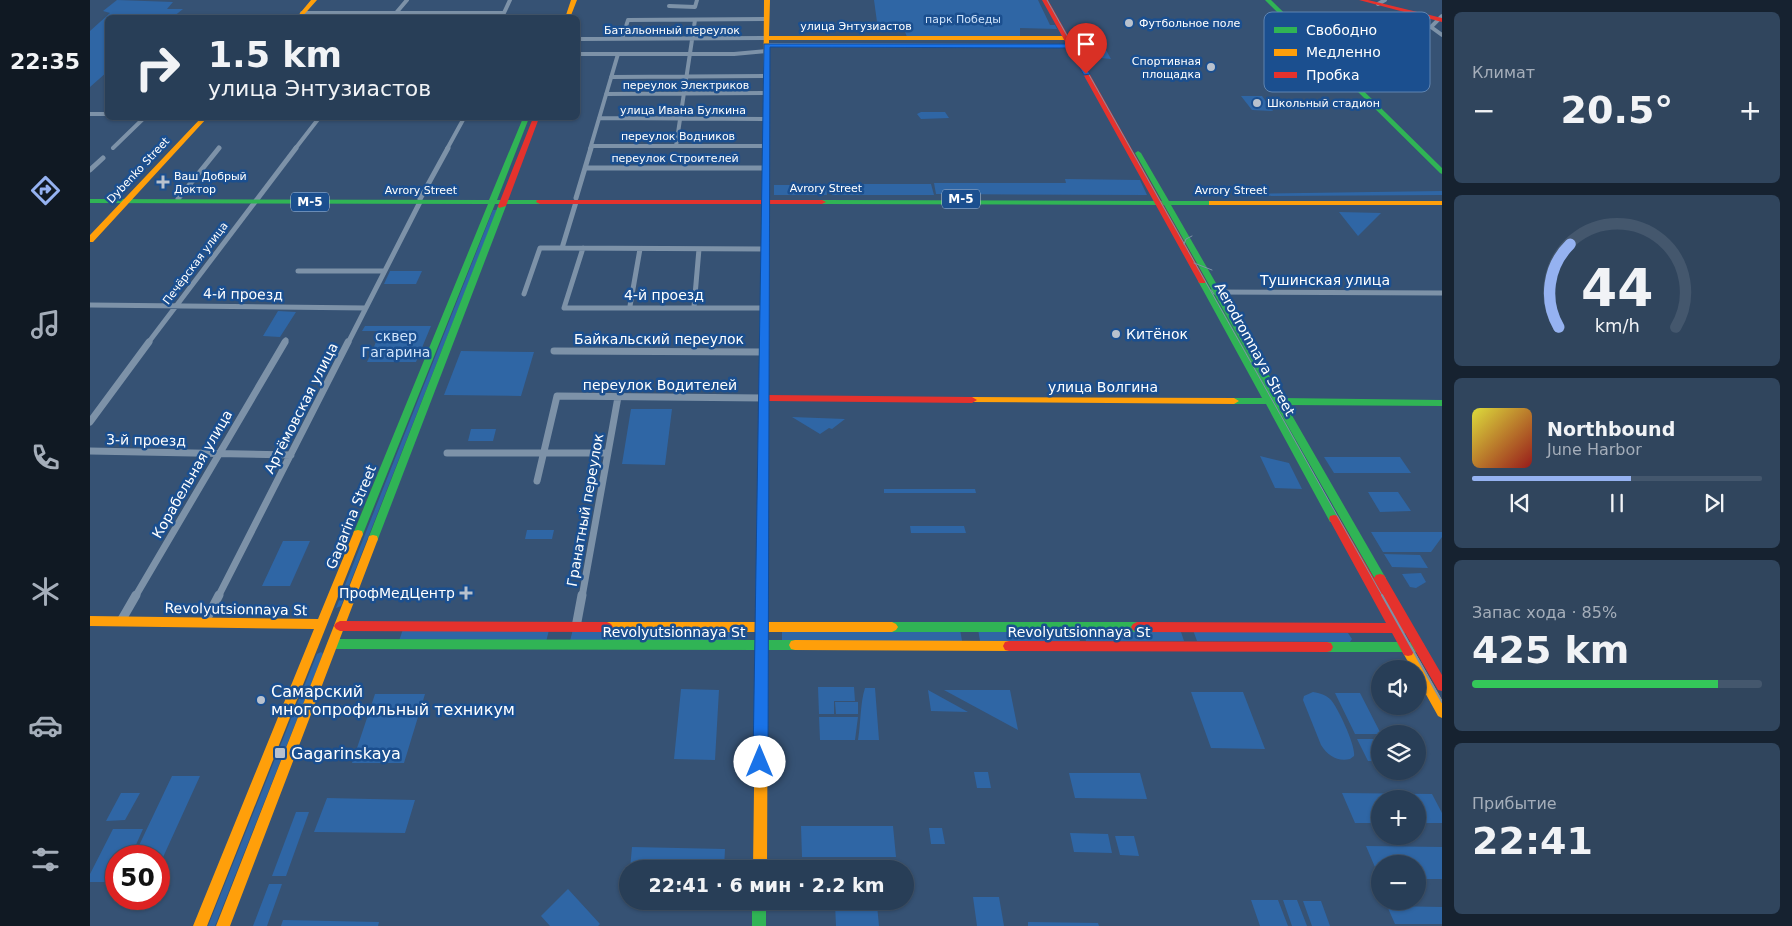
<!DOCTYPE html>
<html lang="ru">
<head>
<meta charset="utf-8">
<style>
  :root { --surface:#283e57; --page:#30455d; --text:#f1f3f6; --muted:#a5aeba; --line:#44576d; --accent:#95b2f1 }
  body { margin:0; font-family:"DejaVu Sans",sans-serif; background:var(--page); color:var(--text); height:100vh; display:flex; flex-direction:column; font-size:19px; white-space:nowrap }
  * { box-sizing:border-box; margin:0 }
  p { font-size:16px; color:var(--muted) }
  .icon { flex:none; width:28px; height:28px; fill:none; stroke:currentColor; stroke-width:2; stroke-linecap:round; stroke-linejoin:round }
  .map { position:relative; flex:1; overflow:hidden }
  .details { display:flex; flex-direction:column; gap:12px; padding:12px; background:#162230; width:350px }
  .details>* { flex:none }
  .banner { position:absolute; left:15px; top:15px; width:475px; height:105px; border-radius:8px; box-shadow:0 1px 4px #0004,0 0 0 1px var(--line); background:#283e57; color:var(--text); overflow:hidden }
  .controls { position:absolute; left:1281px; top:660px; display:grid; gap:10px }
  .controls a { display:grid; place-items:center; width:55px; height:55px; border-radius:50%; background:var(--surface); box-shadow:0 1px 4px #0004,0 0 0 1px var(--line); font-size:25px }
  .speed { position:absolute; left:15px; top:845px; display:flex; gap:10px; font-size:25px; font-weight:700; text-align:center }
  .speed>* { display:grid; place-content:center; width:65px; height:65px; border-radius:50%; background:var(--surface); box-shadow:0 1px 4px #0004,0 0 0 1px var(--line); line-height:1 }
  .speed .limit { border:8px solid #d22; background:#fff; color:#111 }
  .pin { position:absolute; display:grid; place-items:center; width:42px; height:42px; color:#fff; margin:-51px -21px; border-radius:50% 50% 50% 0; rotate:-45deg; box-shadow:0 0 5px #0007 }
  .pin .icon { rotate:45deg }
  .me { position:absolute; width:55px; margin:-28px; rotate:0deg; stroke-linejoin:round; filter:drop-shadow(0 0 4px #0008) }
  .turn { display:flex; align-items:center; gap:18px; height:105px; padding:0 20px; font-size:22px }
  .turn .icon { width:65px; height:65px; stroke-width:2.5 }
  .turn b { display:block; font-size:35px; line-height:42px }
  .big { font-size:38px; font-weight:700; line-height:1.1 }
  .details .widget { flex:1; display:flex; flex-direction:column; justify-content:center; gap:8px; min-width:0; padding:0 18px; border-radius:8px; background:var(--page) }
  .details .dial { align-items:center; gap:0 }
  .dial svg { height:130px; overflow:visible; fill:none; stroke:var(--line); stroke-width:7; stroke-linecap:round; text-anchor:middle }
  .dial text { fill:var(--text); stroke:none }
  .song { display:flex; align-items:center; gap:15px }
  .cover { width:60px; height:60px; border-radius:8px; background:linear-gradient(135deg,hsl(60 70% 55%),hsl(0 70% 35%)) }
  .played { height:5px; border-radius:2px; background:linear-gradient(90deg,var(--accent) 55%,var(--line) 55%) }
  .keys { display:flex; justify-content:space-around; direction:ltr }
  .heat { display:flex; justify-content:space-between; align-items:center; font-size:28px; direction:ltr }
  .charge { height:8px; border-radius:4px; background:linear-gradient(90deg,#34c759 85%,var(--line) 0) }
  .trip { position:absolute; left:529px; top:860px; width:295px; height:50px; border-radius:25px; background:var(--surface); box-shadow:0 1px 4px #0004,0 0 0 1px var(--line); font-weight:700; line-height:50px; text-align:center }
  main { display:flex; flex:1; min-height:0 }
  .tabs { display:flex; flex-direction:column; width:90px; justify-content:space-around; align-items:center; background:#101923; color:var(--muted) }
  .tabs .icon { width:35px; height:35px }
  .tabs .selected { color:var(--accent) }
  .tabs b { font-size:22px; color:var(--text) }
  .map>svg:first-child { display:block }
  .green { fill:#2f66a5 }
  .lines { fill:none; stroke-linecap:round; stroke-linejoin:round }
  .street-far3 { stroke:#7d92a8; stroke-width:4 }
  .street-far2 { stroke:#7d92a8; stroke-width:5 }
  .street-far1 { stroke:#7d92a8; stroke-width:7 }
  .street { stroke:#7d92a8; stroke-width:9 }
  .fast { fill:#30b455; fill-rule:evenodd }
  .slow { fill:#ff9f0a; fill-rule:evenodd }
  .jam { fill:#e5322d; fill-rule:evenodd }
  .tram-far1 { stroke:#7e92a7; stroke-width:1 }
  .tram { stroke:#7e92a7; stroke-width:2 }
  .route { fill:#1a73e8; stroke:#114b97 }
  .poi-dot { fill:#b9c2ce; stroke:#1b4f8f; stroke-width:2 }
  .labels { text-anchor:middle; stroke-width:5; stroke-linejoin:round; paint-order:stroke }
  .far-park-label { font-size:11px; fill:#cfe3fa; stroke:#1b4f8f }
  .far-poi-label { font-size:11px; fill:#fff; stroke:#1b4f8f; text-anchor:start }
  .far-street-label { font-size:11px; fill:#fff; stroke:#1b4f8f }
  .shield { fill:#1b4f8f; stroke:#bbcadd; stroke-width:1 }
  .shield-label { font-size:12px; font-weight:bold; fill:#fff }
  .street-label { font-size:14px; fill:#fff; stroke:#1b4f8f }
  .poi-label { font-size:14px; fill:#fff; stroke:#1b4f8f; text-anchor:start }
  .park-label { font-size:14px; fill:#cfe3fa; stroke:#1b4f8f }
  .near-poi-label { font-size:16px; fill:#fff; stroke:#1b4f8f; text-anchor:start }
  .key { fill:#1b4f8f; stroke:#5f84b1; stroke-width:1 }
  .key-label { font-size:14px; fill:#fff }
</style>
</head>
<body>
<main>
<nav class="tabs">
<b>22:35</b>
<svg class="icon selected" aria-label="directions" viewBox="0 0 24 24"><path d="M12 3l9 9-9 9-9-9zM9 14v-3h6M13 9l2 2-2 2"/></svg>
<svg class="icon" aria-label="music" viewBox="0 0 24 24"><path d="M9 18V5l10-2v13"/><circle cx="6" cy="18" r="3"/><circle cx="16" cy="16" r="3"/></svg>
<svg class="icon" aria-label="phone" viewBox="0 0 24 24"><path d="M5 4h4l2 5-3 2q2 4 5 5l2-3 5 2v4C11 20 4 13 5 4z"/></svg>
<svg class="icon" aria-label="climate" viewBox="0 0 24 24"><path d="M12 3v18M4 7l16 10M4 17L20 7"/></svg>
<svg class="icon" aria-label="car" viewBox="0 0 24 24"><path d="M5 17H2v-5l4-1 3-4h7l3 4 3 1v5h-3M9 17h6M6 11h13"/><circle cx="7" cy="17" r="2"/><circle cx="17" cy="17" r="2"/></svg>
<svg class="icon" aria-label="filters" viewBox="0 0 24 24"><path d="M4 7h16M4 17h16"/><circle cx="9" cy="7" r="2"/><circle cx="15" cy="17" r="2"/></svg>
</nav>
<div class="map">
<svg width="1352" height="926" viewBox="0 0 1352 926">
  <rect width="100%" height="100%" fill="#365274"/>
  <path class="green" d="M27,0L83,2L77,9H93L83,17L18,18L17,72L0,87V31L20,13L13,11Z
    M784,0H948L960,25H965L967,29L930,28V37H817L812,24L787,22Z
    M991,39H1010L1021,59L1001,57Z
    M1151,96H1172L1183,111L1162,110Z
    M831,112H855L859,118L831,119L827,114Z
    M975,179L1050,180L1057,195L846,194L844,183H976Z
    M741,184H841L844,195H742Z
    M684,185H736L737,195H684Z
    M1352,191V195L1156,196L1150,194Z
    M403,210H407L251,606L246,608Z
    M1249,212L1291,213L1268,236Z
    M300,271H332L326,284H294Z
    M188,311L206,312L190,337L173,336Z
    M275,326H341L326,362H277L291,331H272Z
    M371,351L444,352L431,396L354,395Z
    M541,409H582L575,465L532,464Z
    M702,417L755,419L742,429L739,428L730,434Z
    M381,429H406L403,441H378Z
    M1170,456L1199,463L1212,489L1185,488Z
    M1234,457H1310L1321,473H1244Z
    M794,489H885L886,493H794Z
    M1278,492H1308L1321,511L1290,512Z
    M820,526H874L876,533H821Z
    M437,530H464L462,539H435Z
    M1281,532H1352V537L1341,552H1293Z
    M193,541H220L200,586H172Z
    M1294,554L1330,555L1338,568L1302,567Z
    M1331,573L1336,582L1326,588L1320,587L1312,574Z
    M649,628L648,641H480L483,629Z
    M692,628L870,629L872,641H692Z
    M313,629L459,630L456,642L309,641Z
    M888,629H986L990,641H890Z
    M993,629H1090L1094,641H996Z
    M1103,630L1258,633L1262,639L1260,642L1107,641Z
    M231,652L233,654L125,926H118L227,654Z
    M728,687H764L765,701H744V714H729Z
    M775,688H785L789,740H768C771,722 770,704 775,688Z
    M591,689L629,690L625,760L584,759Z
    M838,690L878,712L841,711Z
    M854,690H920L928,730Z
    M1101,692H1153L1175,749L1121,748Z
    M1223,692C1230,693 1236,695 1241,700C1248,708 1266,746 1264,756L1260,759C1248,762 1238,756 1231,745L1213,700L1214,696Z
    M1245,693H1270L1291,734H1265Z
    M285,694H335L314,763H262Z
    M745,702H768V714H746Z
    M729,717H768L765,740H730Z
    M1267,739H1290V761H1278Z
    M884,772H898L901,788H887Z
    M979,773H1050L1057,799L985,798Z
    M82,776H110L69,866V856H44Z
    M31,793H50L35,820L16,821Z
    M1252,793L1342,794L1352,813V823H1328V799H1290V823H1265Z
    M237,798L325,800L315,833L224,832Z
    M206,812H219L196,876H182Z
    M711,826H803L806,857H712Z
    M839,828H852L855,844H841Z
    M23,829H53L41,856H26V882H0V874Z
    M980,833L1018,834L1022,853L984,852Z
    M1025,836H1044L1049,856L1030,855Z
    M1276,846L1352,847V879H1328V864H1290V879Z
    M542,847L635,849L634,869H540Z
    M179,884H192L177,926H163Z
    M478,889L510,924L508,926H460L451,916Z
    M883,897H909L914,926H887Z
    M1161,900H1188L1198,926H1170Z
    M1193,900H1207L1217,926H1202Z
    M1213,901H1231L1240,926H1222Z
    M745,904L787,905L789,926H746Z
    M1297,906L1352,907V924H1305Z
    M193,920L289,922L288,926H191Z
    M938,922L1008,923L1009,926H938Z"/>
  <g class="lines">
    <path class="street-far3" d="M1288,4L1295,0
      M579,6L605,7L607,0
      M212,13H414
      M306,13L317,0
      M413,15L420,0
      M1341,27L1352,16
      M1341,27L1352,35
      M488,39L677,38
      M532,39L538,20L677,19
      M676,45L980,46
      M488,54H644L676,51
      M521,77L676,76
      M516,94L676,93
      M0,114H18
      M214,118H382
      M509,118L676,119
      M501,146H676
      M586,146L605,20
      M23,148L54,118
      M205,149L229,118
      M357,149L374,118
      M500,149L528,54"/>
    <path class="street-far2" d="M495,168H675
      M0,170L13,158
      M486,198L501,148
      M88,199L129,148
      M330,199L358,148
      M472,248L675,249
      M493,248L474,308H674
      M208,271H294
      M1118,292L1352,293
      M434,294L450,248H472L486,202
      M0,305L276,308
      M540,306L550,249
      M604,307L609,249
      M58,343L206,148
      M194,343L196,340
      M258,343L330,202"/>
    <path class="street-far1" d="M464,351L674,352
      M0,422L59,342
      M0,451L201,455
      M357,453H517
      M447,481L467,396L674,398
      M45,597L195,342
      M128,597L258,342
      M492,597L528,397"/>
    <path class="street" d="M31,621L46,595
      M115,622L129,595
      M486,627L492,595"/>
    <path class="fast" d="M1175,0H1181L1352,168V174L1350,173Z
      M433,118H439L407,200H450L454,202L450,204H413L416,206L288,539L287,542H279L278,539L408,206L411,204H405L273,534L272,537H264L263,534L398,204L0,203V199L399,200Z
      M676,137L679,139V370L674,373L669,370L673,139Z
      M1048,151L1051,153L1079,201H1122L1126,203L1122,205H1081L1192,398L1352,400V406L1196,405L1294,575L1296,578L1294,581L1290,582L1286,581L1186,405L1249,519L1248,522H1240L1176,404H1144L1139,401L1144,398H1172L1108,281L1112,279L1116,281L1183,398L1074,205L732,204L728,202L732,200L1072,201L1045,153Z
      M802,622H1047L1051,624L1053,627L1051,630L1047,632H802L798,630L796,627L798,624Z
      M243,639L705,640L709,641L711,645L709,649L705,650L243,649L239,648L237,644L239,640Z
      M1237,642H1329L1333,643L1335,647L1333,651L1329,652H1237L1233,651L1231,647L1233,643Z
      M662,901H676V926H662Z"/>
    <path class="slow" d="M221,0H227L211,18H206Z
      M481,0H487L480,18H475Z
      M674,0H680L679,36H976L979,38L976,40H679V139L676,141L673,139Z
      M111,118H117L3,242H0V235Z
      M1119,201H1352V205H1119Z
      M882,397L1144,398L1149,401L1144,404L879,402L877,400Z
      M673,517L677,518L678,521V622H802L806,624L808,627L806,630L802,632H678L677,869H663L666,632H517L513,630L511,627L513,624L517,622H666L668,521L669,518Z
      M268,530L272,531L273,534L117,926H103L224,629L0,626V616L228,619L263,534L264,531Z
      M283,535L287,536L288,539L140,926H126L278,539L279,536Z
      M705,640L919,641L923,642L925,646L923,650L919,651L705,650L701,649L699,645L701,641Z
      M1318,646L1322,647L1352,700V718L1348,716L1328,680V669H1322L1312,651L1314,647Z"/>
    <path class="jam" d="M952,0H958L1116,281L1115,283H1109L1108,281Z
      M1269,0H1278L1352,18V22Z
      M443,118H449L416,206L409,208L408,206Z
      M447,200H732L736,202L732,204H450L446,202Z
      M674,367L679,370L678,395L882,397L887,400L882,403L678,401V521L677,524H669L668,521L669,370Z
      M1244,515L1248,516L1310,623L1284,578L1286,575L1290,574L1294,575L1352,675V691L1348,690L1315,633H1314L1324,651L1322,655L1318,656L1314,655L1302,633L1047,632L1043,630L1041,627L1043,624L1047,622L1296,623L1239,519L1240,516Z
      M250,621L517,622L521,624L523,627L521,630L517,632L250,631L246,629L244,626L246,623Z
      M919,641L1237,642L1241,643L1243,647L1241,651L1237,652L919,651L915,650L913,646L915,642Z"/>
    <path class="tram-far1" d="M957,0L1293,597
      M1094,244L1096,239L1102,236
      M1104,263L1122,270"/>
    <path class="tram" d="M1292,595L1352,702"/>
  </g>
  <path class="route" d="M674,44H980L1000,74L994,75L978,48L680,47L678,762L676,767L670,769L665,767L663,762Z"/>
  <g class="poi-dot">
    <circle cx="1039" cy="23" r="5"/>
    <circle cx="1121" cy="67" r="5"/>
    <circle cx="1167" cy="103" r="5"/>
    <path d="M70.5 174.5h5v5h5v5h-5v5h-5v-5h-5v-5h5z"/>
    <circle cx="1026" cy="334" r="5"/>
    <path d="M373.5 585.5h5v5h5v5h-5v5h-5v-5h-5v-5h5z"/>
    <circle cx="171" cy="700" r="5"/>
    <rect x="184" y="747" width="12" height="12" rx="2.5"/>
  </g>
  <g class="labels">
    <g class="far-park-label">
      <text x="873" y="23">парк Победы</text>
    </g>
    <g class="far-poi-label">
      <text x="1049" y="27">Футбольное поле</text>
      <text x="1111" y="65" text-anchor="end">Спортивная<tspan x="1111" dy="13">площадка</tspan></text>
      <text x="1177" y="107">Школьный стадион</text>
      <text x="84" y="180">Ваш Добрый<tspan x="84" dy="13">Доктор</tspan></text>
    </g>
    <g class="far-street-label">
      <text x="766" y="30">улица Энтузиастов</text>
      <text x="582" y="34">Батальонный переулок</text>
      <text x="596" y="89">переулок Электриков</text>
      <text x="593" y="114">улица Ивана Булкина</text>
      <text x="588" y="140">переулок Водников</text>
      <text x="585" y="162">переулок Строителей</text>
      <text transform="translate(48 170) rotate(-47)" y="4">Dybenko Street</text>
      <text x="736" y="192">Avrory Street</text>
      <text x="331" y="194">Avrory Street</text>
      <text x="1141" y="194">Avrory Street</text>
      <text transform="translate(105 263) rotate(-53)" y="4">Печёрская улица</text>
    </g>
    <g class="shield">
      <rect x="852" y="189.5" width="38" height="19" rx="4"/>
      <rect x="201" y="192.5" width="38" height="19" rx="4"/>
    </g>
    <g class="shield-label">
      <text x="871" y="203">М-5</text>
      <text x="220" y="206">М-5</text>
    </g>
    <g class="street-label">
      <text x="1235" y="285">Тушинская улица</text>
      <text transform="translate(153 294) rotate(1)" y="5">4-й проезд</text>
      <text x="574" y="300">4-й проезд</text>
      <text x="569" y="344">Байкальский переулок</text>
      <text transform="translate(1165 349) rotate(61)" y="5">Aerodromnaya Street</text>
      <text x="570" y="390">переулок Водителей</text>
      <text x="1013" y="392">улица Волгина</text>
      <text transform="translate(211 408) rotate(-63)" y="5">Артёмовская улица</text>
      <text transform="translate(56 440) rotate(1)" y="5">3-й проезд</text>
      <text transform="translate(102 474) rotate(-60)" y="5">Корабельная улица</text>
      <text transform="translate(495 510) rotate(-80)" y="5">Гранатный переулок</text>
      <text transform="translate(261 517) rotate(-68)" y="5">Gagarina Street</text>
      <text transform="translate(146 609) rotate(1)" y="5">Revolyutsionnaya St</text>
      <text x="584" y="637">Revolyutsionnaya St</text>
      <text x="989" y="637">Revolyutsionnaya St</text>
    </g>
    <g class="poi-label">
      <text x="1036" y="339">Китёнок</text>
      <text x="365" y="598" text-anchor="end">ПрофМедЦентр</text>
    </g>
    <g class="park-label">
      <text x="306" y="341">сквер<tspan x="306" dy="16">Гагарина</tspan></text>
    </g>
    <g class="near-poi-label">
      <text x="181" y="697">Самарский<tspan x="181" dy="18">многопрофильный техникум</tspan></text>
      <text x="201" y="759">Gagarinskaya</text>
    </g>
  </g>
  <rect x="1174" y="12" width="166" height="80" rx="8" class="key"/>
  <rect x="1184" y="27" width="23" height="6" fill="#30b455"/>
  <rect x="1184" y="49" width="23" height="7" fill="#ff9f0a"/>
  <rect x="1184" y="72" width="23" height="6" fill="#e5322d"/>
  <g class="key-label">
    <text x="1216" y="35">Свободно</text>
    <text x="1216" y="57">Медленно</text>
    <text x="1216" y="80">Пробка</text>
  </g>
</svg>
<div class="controls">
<a><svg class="icon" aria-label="sound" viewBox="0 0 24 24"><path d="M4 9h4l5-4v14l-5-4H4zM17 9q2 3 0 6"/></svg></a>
<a><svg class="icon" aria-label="layers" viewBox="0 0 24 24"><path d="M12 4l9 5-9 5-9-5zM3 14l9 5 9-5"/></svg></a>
<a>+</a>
<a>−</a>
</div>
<div class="speed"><div class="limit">50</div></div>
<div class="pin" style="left:996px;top:74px;background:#d93025"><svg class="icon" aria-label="arrive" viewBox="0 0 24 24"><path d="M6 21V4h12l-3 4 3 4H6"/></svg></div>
<svg class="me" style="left:670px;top:762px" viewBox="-20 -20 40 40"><circle r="19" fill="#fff"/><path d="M0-13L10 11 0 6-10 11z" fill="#1a73e8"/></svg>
<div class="trip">22:41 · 6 мин · 2.2 km</div>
<div class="banner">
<div class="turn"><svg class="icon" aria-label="right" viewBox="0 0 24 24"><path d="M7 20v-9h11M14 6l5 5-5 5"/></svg><div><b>1.5 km</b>улица Энтузиастов</div></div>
</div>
</div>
<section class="details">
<div class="widget"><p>Климат</p>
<div class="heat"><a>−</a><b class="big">20.5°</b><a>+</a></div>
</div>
<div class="widget dial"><svg viewBox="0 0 100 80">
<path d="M14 69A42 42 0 1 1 86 69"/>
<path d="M14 69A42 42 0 0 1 21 18" stroke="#95b2f1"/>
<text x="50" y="56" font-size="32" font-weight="700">44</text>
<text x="50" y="72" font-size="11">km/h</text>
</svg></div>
<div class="widget">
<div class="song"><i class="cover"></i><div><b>Northbound</b><p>June Harbor</p></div></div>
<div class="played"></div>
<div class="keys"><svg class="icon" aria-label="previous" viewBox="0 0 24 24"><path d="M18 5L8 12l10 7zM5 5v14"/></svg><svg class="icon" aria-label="pause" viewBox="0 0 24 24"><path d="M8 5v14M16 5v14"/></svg><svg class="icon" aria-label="next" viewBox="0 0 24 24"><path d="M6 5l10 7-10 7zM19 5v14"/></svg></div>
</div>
<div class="widget"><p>Запас хода · 85%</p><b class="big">425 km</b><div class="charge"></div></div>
<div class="widget"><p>Прибытие</p><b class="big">22:41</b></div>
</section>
</main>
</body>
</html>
